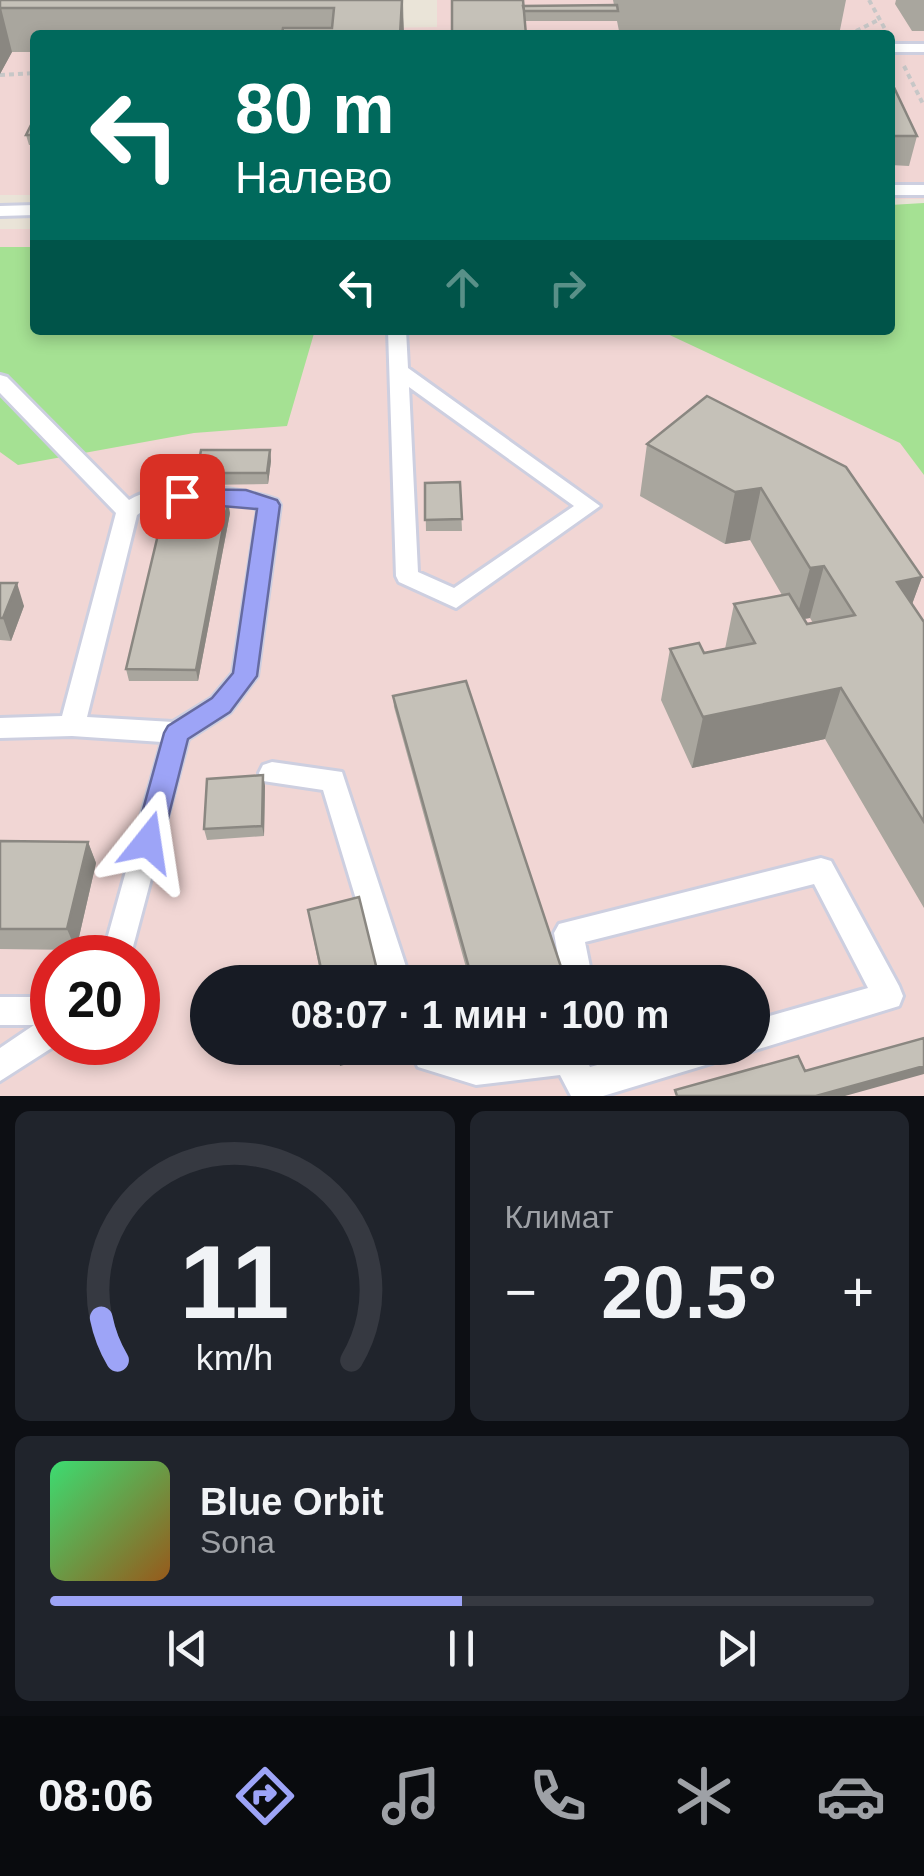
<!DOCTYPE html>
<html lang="ru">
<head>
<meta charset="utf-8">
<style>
  :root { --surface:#171b24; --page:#20242c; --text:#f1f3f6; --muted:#9ea1a6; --line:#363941; --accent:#9da4f7 }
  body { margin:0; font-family:Helvetica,sans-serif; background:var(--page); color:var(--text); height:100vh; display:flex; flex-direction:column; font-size:38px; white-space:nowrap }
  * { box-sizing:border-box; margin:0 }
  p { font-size:32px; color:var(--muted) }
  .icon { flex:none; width:55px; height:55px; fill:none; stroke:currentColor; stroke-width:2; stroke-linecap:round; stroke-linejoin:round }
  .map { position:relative; height:1096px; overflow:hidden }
  .panel { display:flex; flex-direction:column; gap:15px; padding:15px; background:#0d0f14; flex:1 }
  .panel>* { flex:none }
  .hud { position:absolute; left:30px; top:30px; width:865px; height:305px; border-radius:10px; box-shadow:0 5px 15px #0003; background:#00695c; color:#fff; overflow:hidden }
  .speed { position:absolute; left:30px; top:935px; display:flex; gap:20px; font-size:50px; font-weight:700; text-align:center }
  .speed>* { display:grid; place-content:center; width:130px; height:130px; border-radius:50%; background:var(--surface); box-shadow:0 5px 15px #0003; line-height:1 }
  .speed .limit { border:15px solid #d22; background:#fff; color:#111 }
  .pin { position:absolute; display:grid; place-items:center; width:85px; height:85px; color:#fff; margin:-42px; border-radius:20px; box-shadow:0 5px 15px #0006 }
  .me { position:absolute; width:110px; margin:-55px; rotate:15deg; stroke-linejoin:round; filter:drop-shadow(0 0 8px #0008) }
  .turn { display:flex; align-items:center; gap:35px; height:210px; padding:0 40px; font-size:45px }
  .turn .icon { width:130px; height:130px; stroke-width:2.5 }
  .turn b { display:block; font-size:70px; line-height:85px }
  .lanes { display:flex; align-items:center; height:95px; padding:0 40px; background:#0003; justify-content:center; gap:50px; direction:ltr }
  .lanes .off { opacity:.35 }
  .big { font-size:75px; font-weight:700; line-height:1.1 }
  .panel .tile { flex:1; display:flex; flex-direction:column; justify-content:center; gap:15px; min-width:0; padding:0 35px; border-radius:15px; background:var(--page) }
  .panel .dial { align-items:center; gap:0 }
  .dial svg { height:260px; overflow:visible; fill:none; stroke:var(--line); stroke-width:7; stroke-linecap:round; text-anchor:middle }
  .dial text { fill:var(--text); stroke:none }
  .song { display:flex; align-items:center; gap:30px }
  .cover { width:120px; height:120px; border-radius:15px; background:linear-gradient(135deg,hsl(140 70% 55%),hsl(30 70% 35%)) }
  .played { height:10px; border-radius:5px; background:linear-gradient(90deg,var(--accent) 50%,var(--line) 50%) }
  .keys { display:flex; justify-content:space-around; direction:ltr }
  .heat { display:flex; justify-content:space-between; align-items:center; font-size:55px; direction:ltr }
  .panel .tiles { flex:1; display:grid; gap:15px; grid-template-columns:1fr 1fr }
  .tile:last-child { grid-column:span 2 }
  .trip { position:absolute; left:190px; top:965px; width:580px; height:100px; border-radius:50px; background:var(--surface); box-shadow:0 5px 15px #0003; font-weight:700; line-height:100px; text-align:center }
  .tabs { display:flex; height:160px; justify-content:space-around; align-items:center; background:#090b0e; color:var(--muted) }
  .tabs .icon { width:70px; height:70px }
  .tabs .current { color:var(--accent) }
  .tabs b { font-size:45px; color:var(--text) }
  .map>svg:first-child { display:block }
  .medical { fill:#f1d6d4; fill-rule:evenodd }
  .green { fill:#a5e193 }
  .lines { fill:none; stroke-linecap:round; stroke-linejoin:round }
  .service-casing { stroke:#cdcfe0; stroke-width:6 }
  .path { stroke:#c7c7c7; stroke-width:4; stroke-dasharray:5 4; stroke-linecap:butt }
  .service { fill:#fff; fill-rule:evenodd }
  .wall { fill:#a9a69e; fill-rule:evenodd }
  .shaded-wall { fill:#8a8781 }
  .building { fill:#c5c1b8; stroke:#8a8781; stroke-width:2.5 }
  .route { fill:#9da4f7; stroke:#666ba1; stroke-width:2.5 }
</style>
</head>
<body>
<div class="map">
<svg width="924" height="1096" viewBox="0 0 924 1096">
  <rect width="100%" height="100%" fill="#eae4d8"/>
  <path class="medical" d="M0,0L381,28L437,27V0H924V199H890V35H35V195H0Z
    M0,229H35V330H890L924,233V1096H0ZM52,958H138V1042H52ZM208,982H752V1048H208Z"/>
  <path class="green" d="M924,203V475L900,443L659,330H890V205Z
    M0,247H35V330H315L287,426L194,433L18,465L0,452Z"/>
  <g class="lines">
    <defs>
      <path id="service" d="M890,44H924V52H890Z
        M890,185H924V195H890Z
        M35,205V215L0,216V206Z
        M388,330H406L408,368L600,506L456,608L399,582L396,576ZM409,387L574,506L454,588L418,572Z
        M0,375L7,377L129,500C163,479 239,487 277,500L280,505L257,676L230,712L188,739L130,958H97L106,943L162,742L72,736L0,738V718L62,716L116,513L0,393ZM155,503L244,504L258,509L233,673L212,698L173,722L87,717L137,515Z
        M272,762L342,772L411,982H381L323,790L263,781L259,773L263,765Z
        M821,858L831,861L899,986L903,996L899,1006L752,1051L744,1048H752V1021L868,988L814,884L585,942L593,982H563L554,933L559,924Z
        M0,997H52V1042H61L0,1081V1048L34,1025H0Z
        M409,1048H449L476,1055L524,1048H574L583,1051L590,1067L660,1048H727L723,1059L712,1063L603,1096H571L560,1075L476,1085L418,1067Z"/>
    </defs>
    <use href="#service" class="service-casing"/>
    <path class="path" d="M869,0L885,29
      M848,35L880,19
      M904,66L924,106
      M0,75L35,73"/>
    <use href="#service" class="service"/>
  </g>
  <path class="wall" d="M0,0H403L404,35H35V52H12L0,74Z
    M613,0H846L840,30L619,31L617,21H525L523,6L614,5Z
    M896,0H924V31H912L895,4Z
    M890,79L917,136L909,166L890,165Z
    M35,117V145H29L26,135Z
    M707,396L922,577L912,604L924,622V908L825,739L692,768L661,700L670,649L704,653L725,649L734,604L782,595L750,540L725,544L640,496L647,444ZM810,618L813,623L807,624L804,619Z
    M270,450L271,461L268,484L199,485L197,473Z
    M460,482L462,531H426L425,483Z
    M230,513L198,681H129L126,669Z
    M0,583L24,606L11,641L0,640Z
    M393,696L566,982H470L394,707Z
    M263,775L265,786L264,836L207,840L204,829Z
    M0,841L88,842L96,863L76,950L0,949Z
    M308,910L380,982H322Z"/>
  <path class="shaded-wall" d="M402,0L404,35H400Z
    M1,8L12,52L0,74V9Z
    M270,450L271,461L268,484L267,473Z
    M761,488L750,540L725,544L735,492Z
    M228,502L230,513L198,681L196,670Z
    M824,566L810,618L796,620L810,568Z
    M922,577L903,629L897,582Z
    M17,583L24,606L11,641L3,618Z
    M841,688L825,739L692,768L703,717Z
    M263,775L265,786L264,836L262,826Z
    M88,842L96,863L76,950L67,929Z
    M337,1048H393V1051L340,1066Z
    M924,1066V1074L845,1096H816Z"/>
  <path class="building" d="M0,0H402L400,35L282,34L283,28H332L334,8H1L0,9Z
    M452,0H523L526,35H452Z
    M617,5L618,11H524L523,6Z
    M890,79L917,136H890Z
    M35,117V135H26Z
    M707,396L846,467L922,577L897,582L924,622V822L841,688L703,717L670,649L699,643L704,653L755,643L734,604L789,594L807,624L855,615L824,566L810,568L761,488L735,492L647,444Z
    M201,450H270L267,473H197Z
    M460,482L462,519L425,520V483Z
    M166,501L228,502L196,670L126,669Z
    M0,583H17L3,618H0Z
    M466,681L566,982H473L393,696Z
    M263,775L262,826L204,829L207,779Z
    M0,841L88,842L67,929H0Z
    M359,897L380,982H324L308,910Z
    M924,1038V1066L816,1096H677L675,1090L798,1056L805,1071Z"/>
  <path class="route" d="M182,489L246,490L277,500L280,505L257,676L230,712L188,739L162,842L158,850L148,853L138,850L134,842L164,733L168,726L212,698L233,673L257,509L175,502L171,496L175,491Z"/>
</svg>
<div class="speed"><div class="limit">20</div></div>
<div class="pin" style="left:182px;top:496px;background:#d93025"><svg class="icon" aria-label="arrive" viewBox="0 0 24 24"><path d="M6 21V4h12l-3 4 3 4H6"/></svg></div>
<svg class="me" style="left:148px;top:842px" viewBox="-20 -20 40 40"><path d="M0-17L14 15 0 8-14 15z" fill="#9da4f7" stroke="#fff" stroke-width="4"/></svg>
<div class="trip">08:07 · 1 мин · 100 m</div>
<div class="hud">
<div class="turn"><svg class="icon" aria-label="left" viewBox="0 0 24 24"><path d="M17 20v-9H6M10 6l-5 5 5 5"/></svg><div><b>80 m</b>Налево</div></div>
<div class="lanes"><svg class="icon" aria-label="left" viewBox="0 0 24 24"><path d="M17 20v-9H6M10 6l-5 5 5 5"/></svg><svg class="icon off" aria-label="ahead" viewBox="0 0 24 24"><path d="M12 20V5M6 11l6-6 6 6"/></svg><svg class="icon off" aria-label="right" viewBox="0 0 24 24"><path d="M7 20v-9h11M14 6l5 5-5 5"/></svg></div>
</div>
</div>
<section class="panel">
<div class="tiles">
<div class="tile dial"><svg viewBox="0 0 100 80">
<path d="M14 69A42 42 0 1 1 86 69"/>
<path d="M14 69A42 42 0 0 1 9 56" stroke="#9da4f7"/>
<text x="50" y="56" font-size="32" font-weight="700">11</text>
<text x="50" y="72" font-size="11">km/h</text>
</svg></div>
<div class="tile"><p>Климат</p>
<div class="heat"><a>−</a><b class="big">20.5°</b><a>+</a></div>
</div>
<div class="tile">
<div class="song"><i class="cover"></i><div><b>Blue Orbit</b><p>Sona</p></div></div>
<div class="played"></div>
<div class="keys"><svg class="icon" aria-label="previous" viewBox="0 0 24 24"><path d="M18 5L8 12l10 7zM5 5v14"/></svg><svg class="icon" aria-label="pause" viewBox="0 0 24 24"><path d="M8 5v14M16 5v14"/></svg><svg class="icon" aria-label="next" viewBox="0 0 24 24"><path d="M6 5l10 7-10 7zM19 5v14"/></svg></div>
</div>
</div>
</section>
<nav class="tabs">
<b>08:06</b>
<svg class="icon current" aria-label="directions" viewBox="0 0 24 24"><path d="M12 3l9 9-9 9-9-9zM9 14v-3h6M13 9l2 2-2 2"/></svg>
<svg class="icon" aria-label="music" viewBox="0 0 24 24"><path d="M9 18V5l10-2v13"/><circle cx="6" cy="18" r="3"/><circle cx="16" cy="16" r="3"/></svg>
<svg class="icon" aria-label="phone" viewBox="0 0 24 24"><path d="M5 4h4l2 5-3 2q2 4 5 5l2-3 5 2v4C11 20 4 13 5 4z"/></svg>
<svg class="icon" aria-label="climate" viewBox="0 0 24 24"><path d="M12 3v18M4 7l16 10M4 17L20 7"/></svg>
<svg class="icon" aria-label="car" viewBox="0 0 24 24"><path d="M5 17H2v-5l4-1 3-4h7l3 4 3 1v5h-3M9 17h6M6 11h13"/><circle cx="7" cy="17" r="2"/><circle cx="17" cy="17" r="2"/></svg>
</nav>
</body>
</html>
